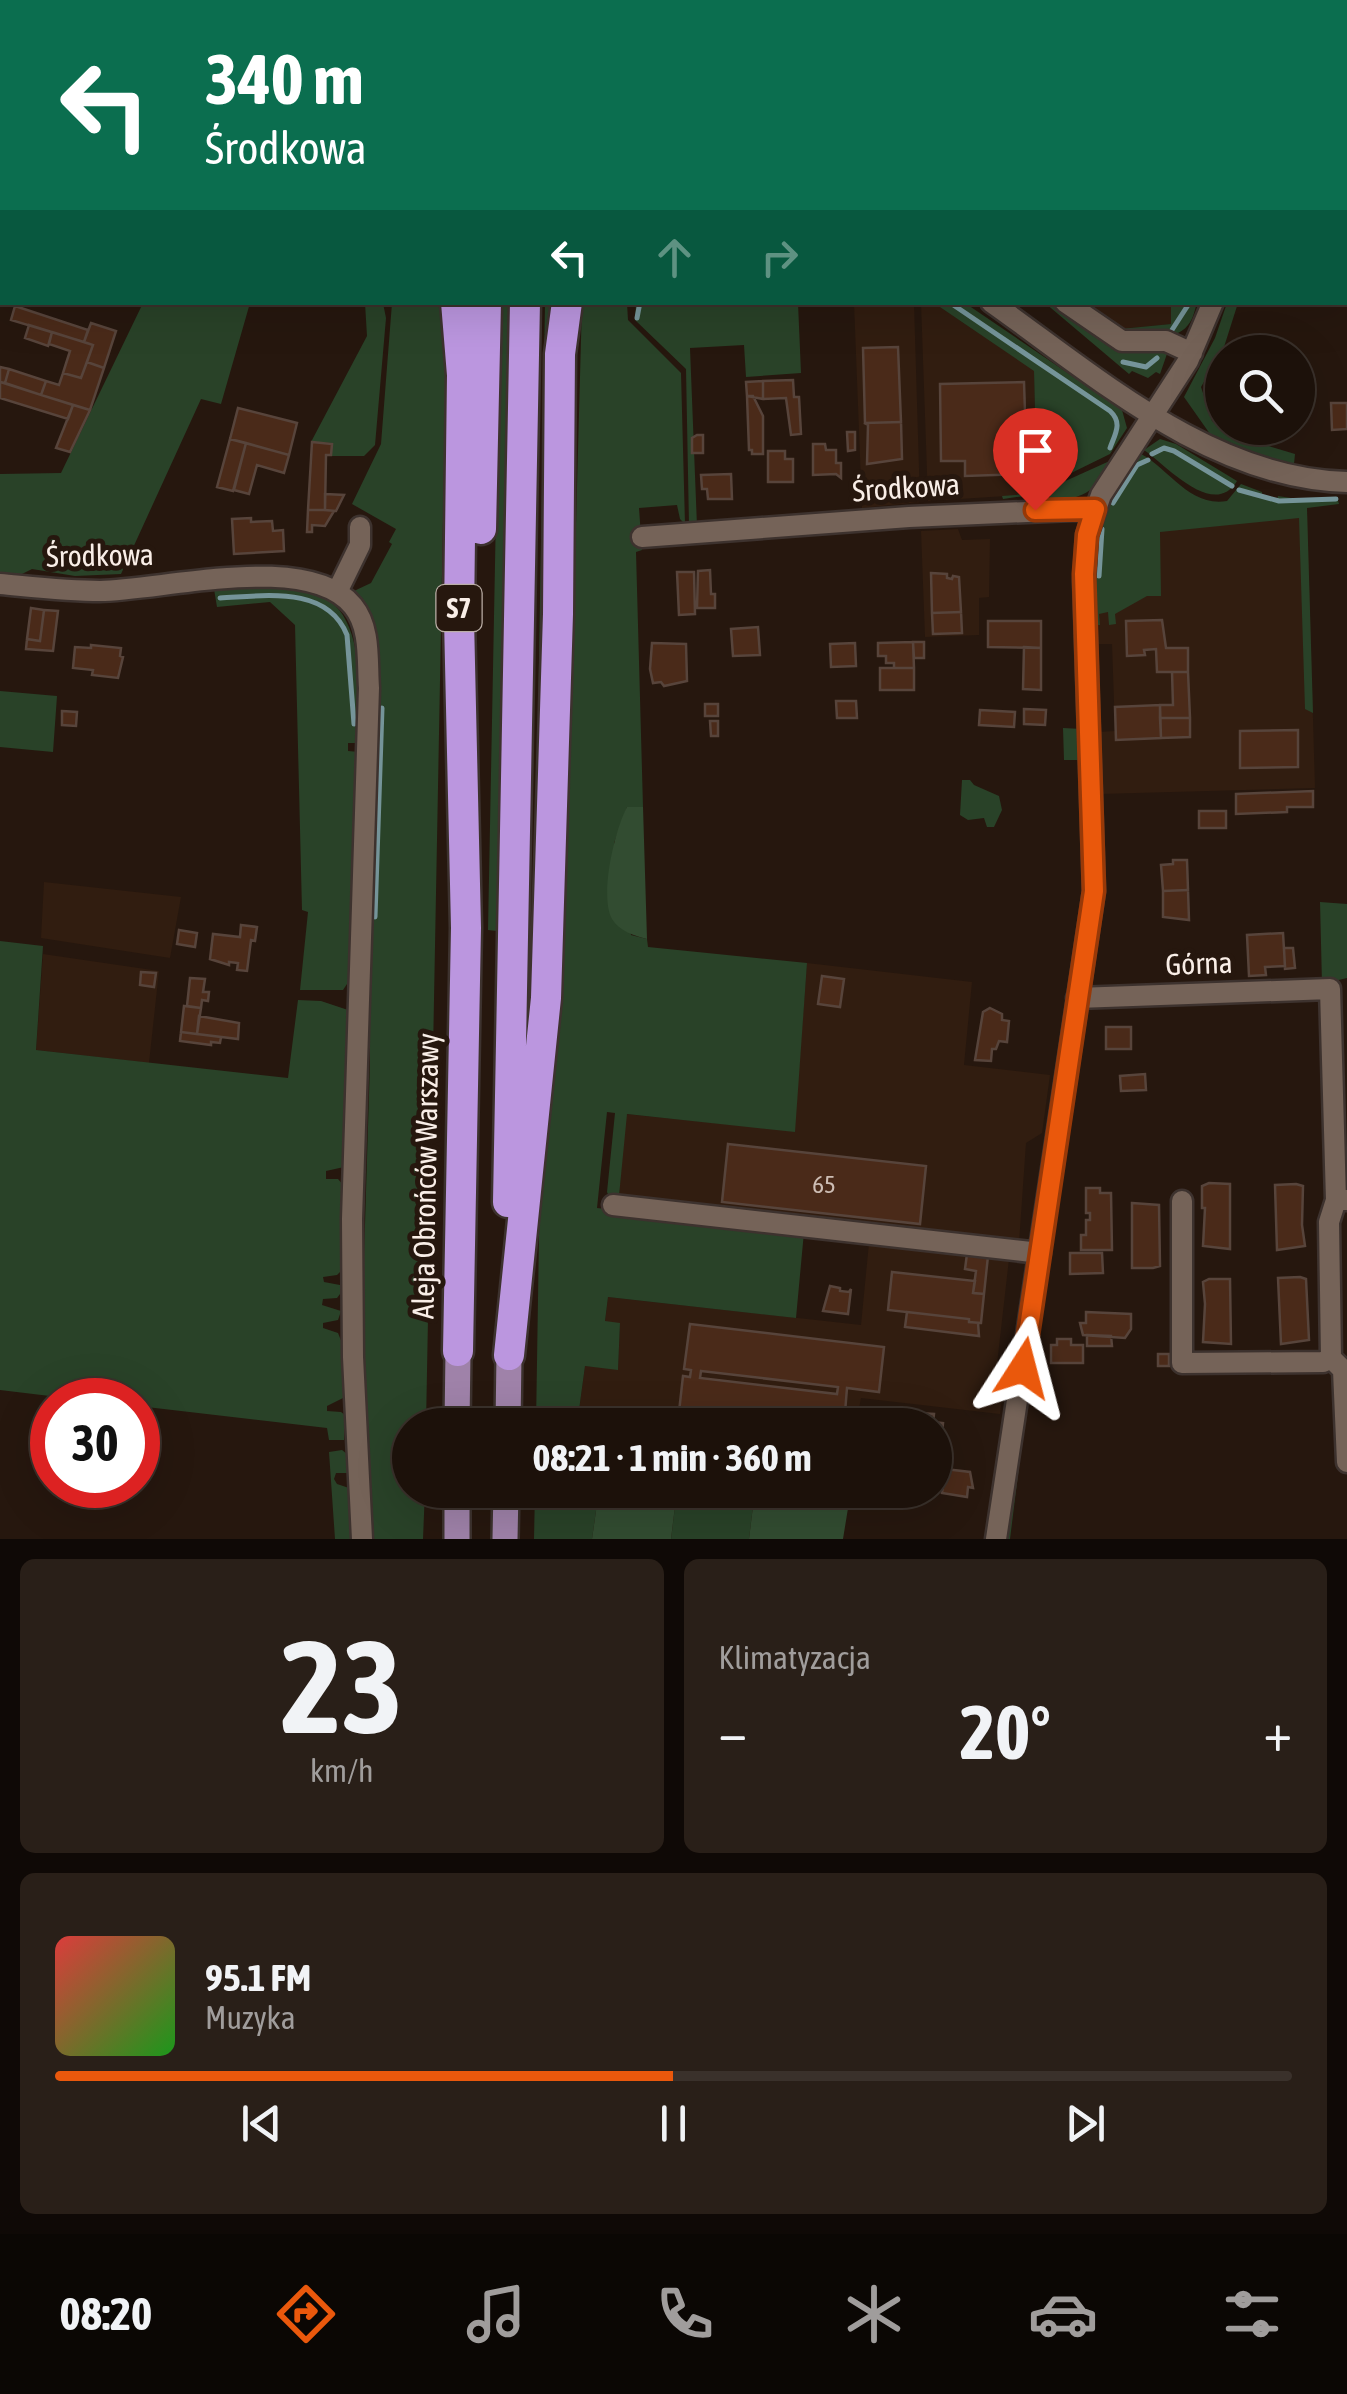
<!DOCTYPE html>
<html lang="pl">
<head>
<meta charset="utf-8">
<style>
  :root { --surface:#1c110a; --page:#291f18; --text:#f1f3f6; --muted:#a09d9c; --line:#3a312b; --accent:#ea580c }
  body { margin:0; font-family:"Asap Condensed",sans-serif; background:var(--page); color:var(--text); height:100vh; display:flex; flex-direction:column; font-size:38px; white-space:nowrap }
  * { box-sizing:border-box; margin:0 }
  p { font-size:32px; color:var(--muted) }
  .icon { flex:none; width:55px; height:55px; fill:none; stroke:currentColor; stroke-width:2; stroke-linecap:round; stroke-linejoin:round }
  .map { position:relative; height:1539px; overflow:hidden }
  .details { display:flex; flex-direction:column; gap:20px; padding:20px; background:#0f0906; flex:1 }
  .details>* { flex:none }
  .hud { position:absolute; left:0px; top:0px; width:1348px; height:305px; box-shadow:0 10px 40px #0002,0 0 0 2px var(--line); background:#0b6e4f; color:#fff; overflow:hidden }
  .buttons { position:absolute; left:1205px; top:335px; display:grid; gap:20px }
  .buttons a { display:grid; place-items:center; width:110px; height:110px; border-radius:50%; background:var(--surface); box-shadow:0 10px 40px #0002,0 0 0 2px var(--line); font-size:50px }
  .speed { position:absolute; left:30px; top:1378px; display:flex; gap:20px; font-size:50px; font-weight:700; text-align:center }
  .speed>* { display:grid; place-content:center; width:130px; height:130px; border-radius:50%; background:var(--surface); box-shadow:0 10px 40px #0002,0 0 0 2px var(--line); line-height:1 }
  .speed .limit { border:15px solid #d22; background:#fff; color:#111 }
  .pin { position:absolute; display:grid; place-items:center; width:85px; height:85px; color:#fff; margin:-102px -42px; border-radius:50% 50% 50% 0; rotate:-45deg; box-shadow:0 0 10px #0007 }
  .pin .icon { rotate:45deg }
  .me { position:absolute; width:110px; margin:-55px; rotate:9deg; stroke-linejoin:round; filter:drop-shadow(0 0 8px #0008) }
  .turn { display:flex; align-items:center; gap:35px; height:210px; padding:0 40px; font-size:45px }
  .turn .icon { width:130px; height:130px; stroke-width:2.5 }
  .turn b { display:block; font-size:70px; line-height:85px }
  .lanes { display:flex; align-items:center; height:95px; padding:0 40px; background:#0003; justify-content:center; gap:50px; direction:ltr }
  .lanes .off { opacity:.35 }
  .big { font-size:75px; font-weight:700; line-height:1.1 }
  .details .widget { flex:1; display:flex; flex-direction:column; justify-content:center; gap:15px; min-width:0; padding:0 35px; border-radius:15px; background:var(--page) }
  .details .dial { align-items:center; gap:0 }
  .dial b { font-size:130px; line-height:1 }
  .song { display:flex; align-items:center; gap:30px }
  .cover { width:120px; height:120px; border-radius:15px; background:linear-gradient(135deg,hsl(0 70% 55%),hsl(120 70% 35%)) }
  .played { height:10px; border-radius:5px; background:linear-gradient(90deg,var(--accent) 50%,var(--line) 50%) }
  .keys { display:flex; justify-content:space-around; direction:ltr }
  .heat { display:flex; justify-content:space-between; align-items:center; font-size:55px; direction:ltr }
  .details .tiles { flex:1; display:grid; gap:20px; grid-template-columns:1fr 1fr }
  .widget:last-child { grid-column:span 2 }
  .trip { position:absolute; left:392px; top:1408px; width:560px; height:100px; border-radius:50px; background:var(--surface); box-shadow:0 10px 40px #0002,0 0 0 2px var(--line); font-weight:700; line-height:100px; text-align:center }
  .tabs { display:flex; height:160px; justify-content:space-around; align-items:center; background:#0b0704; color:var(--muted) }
  .tabs .icon { width:70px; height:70px }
  .tabs .on { color:var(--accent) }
  .tabs b { font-size:45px; color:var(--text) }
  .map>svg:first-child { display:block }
  .built { fill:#311d10 }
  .green { fill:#294228 }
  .forest { fill:#324c31 }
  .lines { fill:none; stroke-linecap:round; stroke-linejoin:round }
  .stream { stroke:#759499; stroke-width:5 }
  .building { fill:#4a2a19; stroke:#57443b; stroke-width:2.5; fill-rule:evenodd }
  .minor-casing { stroke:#3d322e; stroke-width:25 }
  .major-casing { stroke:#3d322e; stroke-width:30 }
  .highway-casing { stroke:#3d322e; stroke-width:35 }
  .minor { stroke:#756358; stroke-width:20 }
  .major { stroke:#9f82a9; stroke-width:25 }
  .highway { stroke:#bb96df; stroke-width:30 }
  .route-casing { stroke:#983908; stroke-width:25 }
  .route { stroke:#ea580c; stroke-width:18 }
  .labels { text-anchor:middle; stroke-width:10; stroke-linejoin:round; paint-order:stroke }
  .number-label { font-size:25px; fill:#cdbdb4 }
  .shield { fill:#26170e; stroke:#baaea6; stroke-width:2.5 }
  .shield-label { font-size:28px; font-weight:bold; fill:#f9eee7 }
  .street-label { font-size:30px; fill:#f9eee7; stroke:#26170e }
</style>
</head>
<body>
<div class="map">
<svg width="1347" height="1539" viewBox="0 0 1347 1539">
  <rect width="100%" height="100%" fill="#26170e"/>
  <path class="built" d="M854,303H914L920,502L862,508Z
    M921,303H934L1034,370L1037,494L928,501Z
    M1081,303H1171L1172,324L1119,329Z
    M1307,510L1315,788L1100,794L1098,732L1115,731L1112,644H1094L1091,586L1105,535Z
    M958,529L962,540L990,539L989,597L979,598V635L925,637L921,531Z
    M44,882L181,897L170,958L41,938Z
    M43,954L159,971L149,1063L36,1050Z
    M807,963L972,982L964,1065L1050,1075L1042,1133L1026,1143L1019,1243L619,1196L626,1114L794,1131Z
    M869,1243L1009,1259L995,1382L1003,1392L1000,1414L861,1398L856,1425H702L579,1410L585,1366L618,1369L620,1324L605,1322L608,1297L861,1325Z"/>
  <path class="green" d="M0,0H331L333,2H2V38Z
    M706,0H864V2H704Z
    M510,302L497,931L488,930L500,303Z
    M554,302L535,893L545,303Z
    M143,303H250L221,404L201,399L121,574L75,576L32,569L20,575L0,573V474L61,473Z
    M365,303H383L386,318L375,445L364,456H332V443L311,442L367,336Z
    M392,303H440L446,362L426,1425H410V1490H425L423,1539H374L362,1322L370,1062L369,918L378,650L370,613L354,591L371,583L392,544L389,542L396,529L352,504L381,444Z
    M582,303H627L628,320L681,373L685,524L680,519L677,505L639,508L642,550L636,552L643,807H627L614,843L631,935L647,939L648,947L807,963L795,1132L627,1114L619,1196L610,1199L607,1192L615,1113L607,1112L597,1208L804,1232L796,1318L608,1297L605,1321L620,1323L618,1370L585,1366L579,1410L680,1422L679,1425H536L540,1173L574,598Z
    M636,303H798L801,373L746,377L744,345L690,348L697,526L689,525L686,369L635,320Z
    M934,303H965L1122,410L1127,428L1110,454L1057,480L1045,493L1003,499L1002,496L1037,493L1034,371Z
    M1045,303H1058L1168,351L1160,374L1156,372L1148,378L1132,371L1129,374Z
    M1171,303H1197C1195,309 1193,320 1188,325C1175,343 1136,340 1120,329L1171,324Z
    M1227,303H1238L1224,347L1201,387L1212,421L1239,437L1295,454L1294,464L1254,453L1210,434L1184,397L1215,338Z
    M1160,439L1176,444L1237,481C1214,519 1168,467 1144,450Z
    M1137,452C1166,464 1188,508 1227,501L1241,484L1262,492V496L1277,500L1278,496L1304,500L1337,497L1339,504L1307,508L1313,713L1305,709L1299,518L1160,532L1161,596H1147L1115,614L1116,624L1109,625L1108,612L1099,614L1100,625H1093C1090,549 1097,517 1137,452Z
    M1114,459C1092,491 1090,498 1050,501V493L1061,483Z
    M249,587C274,588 302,585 325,598C366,620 360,702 359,743H348V751L359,752L351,978L343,990H300L308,912L302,910L295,625L270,602L217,607L214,589Z
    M0,691L57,696L53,752L0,747Z
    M1063,728L1082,729L1084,754L1078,760H1064Z
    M962,780H970L974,785L999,796L1002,810L994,827H987L984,818L968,820L960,815Z
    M1320,902L1347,904V978L1322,984Z
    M0,941L43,946L36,1050L288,1078L298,1000L321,1001L348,1010L344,1167L326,1171V1179H338L344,1186L341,1271L337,1275L323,1277L324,1282L340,1285L343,1290L337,1298L323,1299L322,1305L341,1311L338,1320L323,1323V1328L338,1333L342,1343L345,1397L327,1406V1411L341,1412L345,1415L344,1440H329L327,1428L138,1406V1400H83L0,1390Z
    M1031,1371L1010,1539H1002Z
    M342,1450L347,1454V1473H336L334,1479L337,1484L349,1488L352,1539H335L329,1452Z
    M535,1490H599L592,1539H534Z
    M677,1490H755L749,1539H671Z"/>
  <path class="forest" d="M627,807H643L647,939C635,936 619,931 612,919C599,896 615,829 627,807Z
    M599,1490H677L671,1539H592Z
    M755,1490H851L843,1539H749Z"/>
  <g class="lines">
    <path class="stream" d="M1196,0V2
      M949,302L1110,411C1123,423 1115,434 1110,448
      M637,318L640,302
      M1170,333L1190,302
      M1123,362L1146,367L1157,358
      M1152,454L1164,448L1174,451L1232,486
      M1239,490L1279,501L1336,499
      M1113,503L1137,465L1148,460
      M1099,576L1102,529
      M220,598C264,596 327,585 347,635L354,724
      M375,917L382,708"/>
  </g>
  <path class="building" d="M933,0H1086V2H933Z
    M15,306L88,330L84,342L11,320Z
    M91,323L116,331L104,368L87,362L93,345L84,342Z
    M29,325L52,332L48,346L25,338Z
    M52,332L93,345L81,378L63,373L70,351L49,344Z
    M898,347L901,422L865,423L863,348Z
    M87,362L104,368L90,410L41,395L46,381L59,385L63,373L81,378Z
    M0,367L9,369L5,383L0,382Z
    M9,369L46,381L41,395L5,383Z
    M793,380L794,397H799L801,434L791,435L786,398L763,399V381Z
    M763,381V399L747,396L746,382Z
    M0,382L73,405L68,419L0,398Z
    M1024,382L1027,474L965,476V461H941L940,384Z
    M747,396H753L763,416V454H752V450H749Z
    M1331,403H1347V429L1332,430Z
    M73,405L90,410L70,452L56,448Z
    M238,408L297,423L289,455L230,439Z
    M901,422L902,459L867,464L868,425L864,423Z
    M847,432H855V450L848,451Z
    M697,435H703V453H692V438Z
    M230,439L246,443L233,491L217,487Z
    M312,442L332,444L331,455H326L325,510H308Z
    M246,443L289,455L284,473L257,465L249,494L234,490Z
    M813,444H825L826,450H836V463H841V478L836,474L813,475Z
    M768,451H785V459H793V482H768Z
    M731,474L732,499H708L707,489H702L701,475Z
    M325,494L344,495L336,511L325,510Z
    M308,510H325L334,511L325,526L312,525V532H307Z
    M251,518V522L272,521L273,531L283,530L284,551L234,554L232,519Z
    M710,570L711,594H715V608H697L698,571Z
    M677,572H694L695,614L679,615Z
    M931,573L947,574V578L952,579L953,576L959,577L961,612L932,613Z
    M31,608L44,610L40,641L27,639Z
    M44,610L58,611L53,651L26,649L27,639L40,641Z
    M961,612L962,633L933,634L932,613Z
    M1162,620L1166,648H1188V672H1157L1156,649L1144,650L1145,655L1127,656L1126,621Z
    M988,621H1041V648L988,647Z
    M758,627L760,655L733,656L731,629Z
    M913,642L914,668H894V663H886V656H878V643Z
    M913,642H924V658H914Z
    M652,643L686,644L687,681L664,686L661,682L653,683L650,669Z
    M855,643L856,666L831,667L830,644Z
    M91,645L121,648L120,656L123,657L118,678L92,675L93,670L73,668L75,647L91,648Z
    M1024,647L1041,648V690L1023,689Z
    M880,668H914V690H880Z
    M1172,672H1188L1190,718H1160V705H1173Z
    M836,701H856L857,718H837Z
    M705,704H718V716H705Z
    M1160,705L1161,738L1116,740L1115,707Z
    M1024,709L1046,710L1045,725L1024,724Z
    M980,710L1015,712L1014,727L979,725Z
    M62,711L77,712L76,726L62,725Z
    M1160,718H1190V737L1161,738Z
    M710,721H718V736H711Z
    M1298,730V767L1240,768V731Z
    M1313,791V807H1287V812L1236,814V794Z
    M1199,811H1226V828H1199Z
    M1173,860H1187L1188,890L1163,891L1161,865L1173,864Z
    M1188,890L1189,920L1163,917V891Z
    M241,925L257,927L255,941L251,940L247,971L237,970L238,963L229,962V965L210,959L213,934L240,937Z
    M179,930L197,933L195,947L177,944Z
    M1283,933L1285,966L1265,967L1266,975L1249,976L1247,935Z
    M1284,948H1293L1295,968L1285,969Z
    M141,972L156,973L154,987L140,985Z
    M822,976L844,979L840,1007L818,1004Z
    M190,978L205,979L203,992H209L208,1001L202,1000L201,1008L187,1006Z
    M184,1006L201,1008L197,1034L181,1032Z
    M990,1008L1002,1014V1020L1009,1021L1007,1042L999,1041L996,1049H992L991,1061L975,1060L983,1012Z
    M199,1016L239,1023L238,1039L197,1034Z
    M1106,1027H1131V1049H1106Z
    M181,1032L221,1037L220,1043L211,1042V1045L180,1041Z
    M1145,1074L1146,1090L1121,1091L1120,1076Z
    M728,1144L926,1166L920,1224L722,1202Z
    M1209,1183L1230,1184V1249L1203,1246L1205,1208H1202V1186Z
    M1296,1184L1303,1186L1302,1225L1305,1246L1277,1250L1275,1185Z
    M1086,1188H1100V1193H1111L1112,1250H1081V1235H1086V1220H1090V1213H1086Z
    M1132,1203L1159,1205L1160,1266L1153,1268H1132Z
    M1070,1253H1102L1103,1273L1070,1274Z
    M967,1254L988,1256L984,1294L973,1293L976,1271L965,1269Z
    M892,1272L975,1281L973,1293L984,1294L981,1323L969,1322V1319L888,1310Z
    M1300,1277L1306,1279L1309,1340L1281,1344L1278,1278Z
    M1209,1279H1230L1231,1344L1203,1342L1205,1304L1203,1282Z
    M830,1286L840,1288V1291L849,1292L851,1289L848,1314L823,1311Z
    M907,1312L969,1319V1322L978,1323L979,1336L905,1327Z
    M1086,1312L1131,1314V1329L1125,1338L1083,1335L1080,1323H1086Z
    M690,1324L884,1347L879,1392L847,1388L844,1425H794L679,1412L683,1376L690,1377L691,1370L684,1369ZM701,1371L838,1387L837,1394L700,1378Z
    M1087,1335L1111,1336L1112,1346H1087Z
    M1057,1339H1071V1345H1083V1363H1051V1345H1057Z
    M1158,1354H1169V1366H1158Z
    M866,1412L891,1415L890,1425H864Z
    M917,1413L934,1414L933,1422L943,1423L940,1451L935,1450V1425H906V1419L916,1420Z
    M945,1469L970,1472L973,1488L968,1487L967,1497L942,1493Z"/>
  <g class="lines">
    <defs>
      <path id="minor" d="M885,0V2
        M1224,0V2
        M1148,2L1149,0
        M0,53L2,54
        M991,302C1097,377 1212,479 1347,482
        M1065,302L1122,341H1166L1192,353
        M642,537L909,517L1095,509
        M0,584C33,587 67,591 100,591C165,590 308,551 353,606C371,628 367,661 369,688L352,1219L353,1357L362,1539
        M337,592L360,545V527
        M1077,998L1330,989L1336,1200
        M1347,1200H1336L1329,1222L1331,1358L1343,1370L1347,1462
        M1182,1201V1363L1323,1362L1331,1358
        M613,1205L1040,1253
        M996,1539L1094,891L1084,581L1087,535L1101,495L1188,361L1213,302"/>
      <path id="major" d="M457,1425L458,1351
        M508,1425L509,1355
        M457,1539V1490
        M505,1539L506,1490"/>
      <path id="highway" d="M348,0L350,2
        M494,2V0
        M532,2V0
        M568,2V0
        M692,2L693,0
        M456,302L462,375L459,619L466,928L458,1351
        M481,529L486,302
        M508,1202L525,302
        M509,1355L546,998L558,614L560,354L567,302"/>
    </defs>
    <use href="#minor" class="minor-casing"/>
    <use href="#major" class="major-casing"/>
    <use href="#highway" class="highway-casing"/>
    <use href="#minor" class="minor"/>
    <use href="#major" class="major"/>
    <use href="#highway" class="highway"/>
  </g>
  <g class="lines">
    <defs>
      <path id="route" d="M1023,1368L1094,891L1084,574L1087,535L1095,509L1035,510"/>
    </defs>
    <use href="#route" class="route-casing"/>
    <use href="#route" class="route"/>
  </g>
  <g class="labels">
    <g class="number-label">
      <text x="824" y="1193">65</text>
    </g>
    <rect class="shield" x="436.5" y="585" width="45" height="46" rx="8"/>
    <g class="shield-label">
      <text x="459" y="618">S7</text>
    </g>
    <g class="street-label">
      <text transform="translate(906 488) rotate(-4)" y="10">Środkowa</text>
      <text transform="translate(100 556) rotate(-1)" y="10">Środkowa</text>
      <text transform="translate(1199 964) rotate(-2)" y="10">Górna</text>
      <text transform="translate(426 1176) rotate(-89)" y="10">Aleja Obrońców Warszawy</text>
    </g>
  </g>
</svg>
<div class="buttons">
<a><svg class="icon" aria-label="search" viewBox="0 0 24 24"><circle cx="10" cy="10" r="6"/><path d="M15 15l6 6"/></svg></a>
</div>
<div class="speed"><div class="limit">30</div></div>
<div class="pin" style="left:1035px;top:510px;background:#d93025"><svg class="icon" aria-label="arrive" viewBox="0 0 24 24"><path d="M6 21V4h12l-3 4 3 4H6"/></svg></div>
<svg class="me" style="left:1023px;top:1368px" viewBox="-20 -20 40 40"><path d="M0-17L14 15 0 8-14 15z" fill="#ea580c" stroke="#fff" stroke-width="4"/></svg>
<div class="trip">08:21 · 1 min · 360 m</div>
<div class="hud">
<div class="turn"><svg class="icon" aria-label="left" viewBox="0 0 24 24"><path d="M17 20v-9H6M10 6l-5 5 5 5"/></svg><div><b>340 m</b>Środkowa</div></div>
<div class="lanes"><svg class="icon" aria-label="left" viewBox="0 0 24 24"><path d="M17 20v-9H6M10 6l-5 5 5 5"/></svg><svg class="icon off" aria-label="ahead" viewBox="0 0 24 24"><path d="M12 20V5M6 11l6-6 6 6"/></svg><svg class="icon off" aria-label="right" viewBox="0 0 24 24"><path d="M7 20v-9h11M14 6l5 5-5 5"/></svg></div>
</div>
</div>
<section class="details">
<div class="tiles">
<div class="widget dial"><b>23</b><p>km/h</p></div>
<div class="widget"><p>Klimatyzacja</p>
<div class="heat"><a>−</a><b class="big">20°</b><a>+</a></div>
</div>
<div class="widget">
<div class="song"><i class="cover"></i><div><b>95.1 FM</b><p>Muzyka</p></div></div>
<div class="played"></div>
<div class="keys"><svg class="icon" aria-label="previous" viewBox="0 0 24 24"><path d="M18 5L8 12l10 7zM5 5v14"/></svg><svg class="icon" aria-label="pause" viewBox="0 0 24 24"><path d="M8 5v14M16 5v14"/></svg><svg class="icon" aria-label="next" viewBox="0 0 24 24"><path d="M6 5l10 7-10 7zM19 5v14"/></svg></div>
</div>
</div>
</section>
<nav class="tabs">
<b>08:20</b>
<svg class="icon on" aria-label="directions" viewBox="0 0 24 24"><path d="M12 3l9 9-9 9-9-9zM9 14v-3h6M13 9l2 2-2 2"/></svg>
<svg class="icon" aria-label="music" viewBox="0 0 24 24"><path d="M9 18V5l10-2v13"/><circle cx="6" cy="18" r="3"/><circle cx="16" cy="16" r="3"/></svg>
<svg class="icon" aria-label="phone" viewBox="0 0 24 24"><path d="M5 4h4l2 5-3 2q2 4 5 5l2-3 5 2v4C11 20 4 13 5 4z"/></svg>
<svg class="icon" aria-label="climate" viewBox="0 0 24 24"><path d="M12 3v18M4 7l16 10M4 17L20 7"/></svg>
<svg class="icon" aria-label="car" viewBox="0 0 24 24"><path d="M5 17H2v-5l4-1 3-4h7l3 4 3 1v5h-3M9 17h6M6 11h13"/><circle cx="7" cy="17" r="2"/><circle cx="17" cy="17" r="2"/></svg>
<svg class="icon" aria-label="filters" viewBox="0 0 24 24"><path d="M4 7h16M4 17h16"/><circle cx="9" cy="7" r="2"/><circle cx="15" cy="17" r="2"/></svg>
</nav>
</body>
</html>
